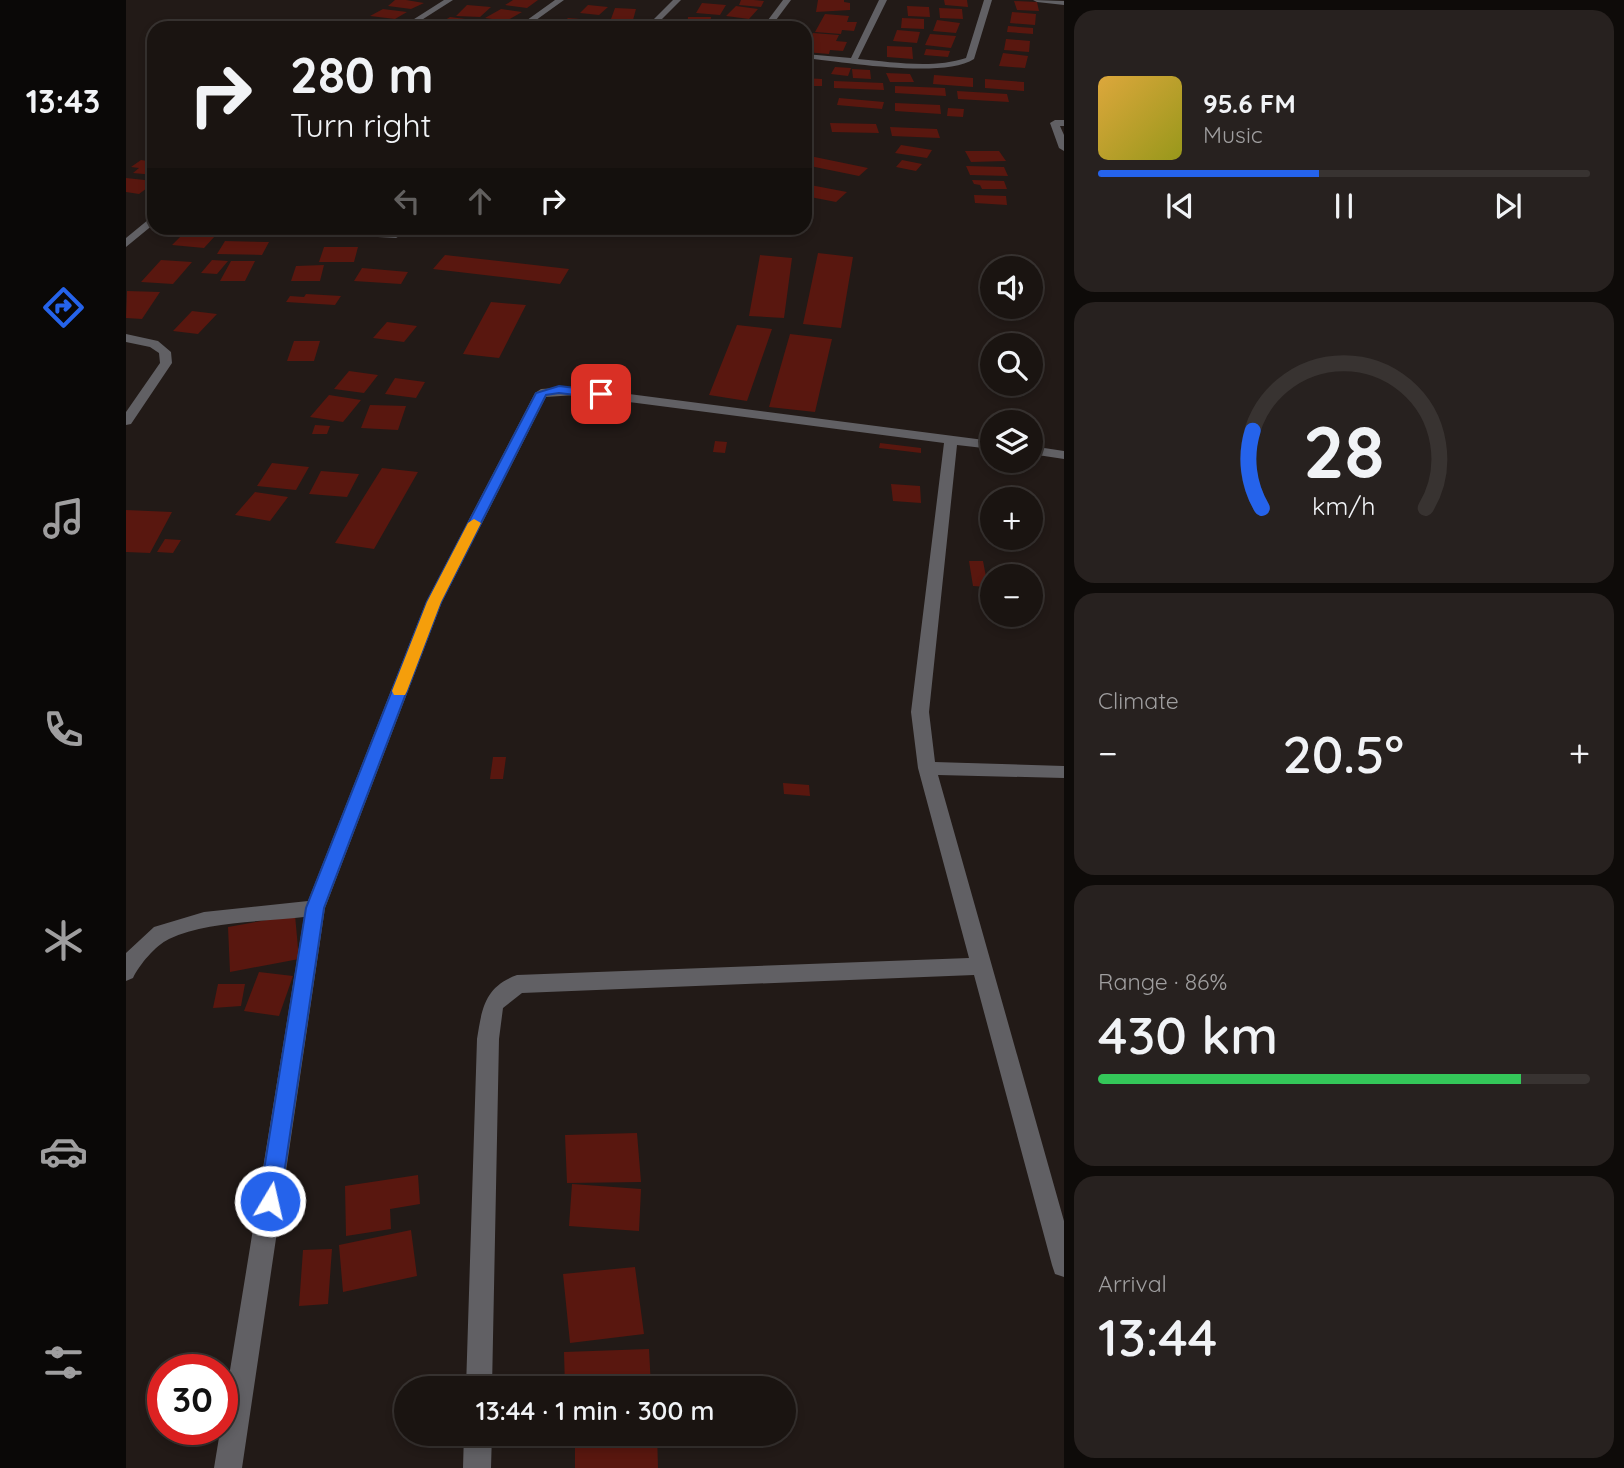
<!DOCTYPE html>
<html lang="en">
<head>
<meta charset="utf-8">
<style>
  :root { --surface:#1a1411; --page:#27211f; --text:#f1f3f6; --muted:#9f9e9f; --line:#383331; --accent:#2563eb }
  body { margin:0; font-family:Quicksand,sans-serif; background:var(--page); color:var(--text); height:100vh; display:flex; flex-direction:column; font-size:26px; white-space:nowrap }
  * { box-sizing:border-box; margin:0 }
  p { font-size:23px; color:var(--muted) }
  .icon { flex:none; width:38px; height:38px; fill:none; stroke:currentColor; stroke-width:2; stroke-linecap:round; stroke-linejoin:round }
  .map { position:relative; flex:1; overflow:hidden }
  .sheet { display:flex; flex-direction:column; gap:10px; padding:10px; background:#0e0b09; width:560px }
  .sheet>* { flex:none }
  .banner { position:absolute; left:21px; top:21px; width:665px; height:214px; border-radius:21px; box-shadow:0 4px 10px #0003,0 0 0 2px var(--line); background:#1a1411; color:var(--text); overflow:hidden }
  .controls { position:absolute; left:854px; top:256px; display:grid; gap:14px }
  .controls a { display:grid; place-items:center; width:63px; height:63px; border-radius:50%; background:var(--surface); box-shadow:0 4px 10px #0003,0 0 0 2px var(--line); font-size:35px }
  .speed { position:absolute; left:21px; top:1354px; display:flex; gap:14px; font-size:35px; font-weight:700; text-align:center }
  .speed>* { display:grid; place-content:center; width:91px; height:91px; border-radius:50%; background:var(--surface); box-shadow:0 4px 10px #0003,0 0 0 2px var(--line); line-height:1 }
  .speed .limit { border:10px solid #d22; background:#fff; color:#111 }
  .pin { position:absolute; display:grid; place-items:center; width:60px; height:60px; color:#fff; margin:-30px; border-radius:14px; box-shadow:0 4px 10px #0006 }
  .me { position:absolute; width:77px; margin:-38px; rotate:9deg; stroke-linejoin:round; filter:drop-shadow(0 0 5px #0008) }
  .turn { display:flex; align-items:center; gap:24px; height:147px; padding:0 28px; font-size:32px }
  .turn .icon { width:91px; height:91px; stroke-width:2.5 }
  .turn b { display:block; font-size:49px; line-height:60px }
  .lanes { display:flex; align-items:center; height:66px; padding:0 28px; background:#0003; justify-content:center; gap:35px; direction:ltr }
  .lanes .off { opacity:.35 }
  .big { font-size:52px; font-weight:600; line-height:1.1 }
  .sheet .widget { flex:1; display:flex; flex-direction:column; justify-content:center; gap:10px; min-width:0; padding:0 24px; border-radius:21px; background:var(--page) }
  .sheet .dial { align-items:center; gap:0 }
  .dial svg { height:182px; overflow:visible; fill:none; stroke:var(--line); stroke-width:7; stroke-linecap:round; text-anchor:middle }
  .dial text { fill:var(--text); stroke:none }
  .song { display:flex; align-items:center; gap:21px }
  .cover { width:84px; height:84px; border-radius:10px; background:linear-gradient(135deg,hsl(40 70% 55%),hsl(60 70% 35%)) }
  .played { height:7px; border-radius:4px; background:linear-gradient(90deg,var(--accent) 45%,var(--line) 45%) }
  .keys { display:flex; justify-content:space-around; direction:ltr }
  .heat { display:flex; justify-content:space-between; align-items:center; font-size:38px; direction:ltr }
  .charge { height:10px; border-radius:5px; background:linear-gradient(90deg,#34c759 86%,var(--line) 0) }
  .trip { position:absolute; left:268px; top:1376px; width:402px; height:70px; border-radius:35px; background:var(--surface); box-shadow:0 4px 10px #0003,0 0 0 2px var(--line); font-weight:600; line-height:70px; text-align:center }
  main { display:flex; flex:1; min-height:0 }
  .tab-bar { display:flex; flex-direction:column; width:126px; justify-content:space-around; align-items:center; background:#0a0807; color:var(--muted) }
  .tab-bar .icon { width:49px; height:49px }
  .tab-bar .active { color:var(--accent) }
  .tab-bar b { font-size:32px; color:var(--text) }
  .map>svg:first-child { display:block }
  .building { fill:#59170f }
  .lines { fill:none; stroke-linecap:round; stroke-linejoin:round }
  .street { fill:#616064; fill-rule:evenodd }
  .route { fill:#2563eb; stroke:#184099; stroke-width:2 }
  .slow { fill:#f59e0b }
</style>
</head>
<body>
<main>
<nav class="tab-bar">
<b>13:43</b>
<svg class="icon active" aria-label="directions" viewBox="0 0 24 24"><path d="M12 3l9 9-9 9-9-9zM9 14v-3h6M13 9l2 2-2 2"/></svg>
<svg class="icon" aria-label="music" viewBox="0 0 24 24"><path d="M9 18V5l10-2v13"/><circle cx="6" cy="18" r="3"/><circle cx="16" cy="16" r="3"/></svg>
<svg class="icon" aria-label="phone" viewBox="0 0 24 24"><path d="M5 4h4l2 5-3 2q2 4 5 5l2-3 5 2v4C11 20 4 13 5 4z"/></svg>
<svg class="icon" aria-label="climate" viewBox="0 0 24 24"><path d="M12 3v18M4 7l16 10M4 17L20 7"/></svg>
<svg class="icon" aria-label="car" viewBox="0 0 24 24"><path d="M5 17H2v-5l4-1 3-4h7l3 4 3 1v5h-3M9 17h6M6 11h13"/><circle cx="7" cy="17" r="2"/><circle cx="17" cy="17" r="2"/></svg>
<svg class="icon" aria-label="filters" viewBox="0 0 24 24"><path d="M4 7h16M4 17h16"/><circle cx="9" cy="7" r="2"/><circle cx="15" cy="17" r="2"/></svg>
</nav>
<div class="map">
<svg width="938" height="1468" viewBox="0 0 938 1468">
  <rect width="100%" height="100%" fill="#221a17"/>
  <path class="building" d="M269,0H280L298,3L285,9L262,6Z
    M387,0H412L401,8L379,5Z
    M615,0H628L638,1L635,7L613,5Z
    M692,0H718V2L724,3V10L690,12Z
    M818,0H841L842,7L819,5Z
    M888,1L911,2L913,11L891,10Z
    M576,3L600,5L594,15L570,13Z
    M341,5L365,7L354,17L330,16Z
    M462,5L482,7L473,15L454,13Z
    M610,6L632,9L623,19L600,16Z
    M781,6L803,7L804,17L782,16Z
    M489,8L510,9L507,20L485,19Z
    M813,8L836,9L837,19L814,18Z
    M257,9L281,12L269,19L244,16Z
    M375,9L396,12L380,21L359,18Z
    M886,12L910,14L909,25L884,23Z
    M699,14L723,16L721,22H731L728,31L716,30L715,34L689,32Z
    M324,17L347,20L335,28L308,27Z
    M562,17H585L584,28L561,27Z
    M442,18L466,20L458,28H432Z
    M776,18L798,19V29L775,28Z
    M237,19L264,23L255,28L226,26Z
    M811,20L834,23L830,33L807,31Z
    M356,21L378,25L372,28H344Z
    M597,21L620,23L616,28H591Z
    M882,26L907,28V34L881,32Z
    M771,30L794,32L791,43L767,41Z
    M687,33L713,35L710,41L721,42L717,51L704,50L703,54L679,52Z
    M804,34L830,36L825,48L799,45Z
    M880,39L904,41L903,52L878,50Z
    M761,46L786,47L787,59L761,57Z
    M800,49L824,51L822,57L798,55Z
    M877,53L902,56L899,68L873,66Z
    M709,67L725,68L722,76L705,74Z
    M726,69L744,70L745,79L727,78Z
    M760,73L784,74L788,82H764Z
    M808,75L847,78V87L807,84Z
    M679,78L696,79V86H679Z
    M859,79L898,82V91L859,88Z
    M708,81L757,83L758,90L708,88Z
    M769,86L819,88L820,96L769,93Z
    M831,91L881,94L883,102L832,99Z
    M713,98L758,102L756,109L711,105Z
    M769,103L814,105L815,114L769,111Z
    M822,108L838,109L837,117L821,116Z
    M704,123L750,124L753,133L706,132Z
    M764,127L811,129L814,138L766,136Z
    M775,145L806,150L801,158L769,153Z
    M839,151H873L880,161L845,162Z
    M679,155L742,168L733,176L679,165Z
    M15,160L28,162V175L7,173L13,168L5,167Z
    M776,160L796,164L790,171L770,167Z
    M840,166L878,167L882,176L844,175Z
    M0,178L28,181V183L13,194L0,192Z
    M846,180L878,181L881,189H856L854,185L848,184Z
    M679,184L721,192L710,202L679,196Z
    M848,195L880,196L881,205L849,203Z
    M57,234L89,236L78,248L46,245Z
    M99,241L143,242L136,255L91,254Z
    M198,247H232L228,262H193Z
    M692,253L727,257L715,328L677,324Z
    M319,255L443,269L434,284L307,269Z
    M634,255L666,258L658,318L623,316Z
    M35,260L66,262L47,284L15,282Z
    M86,260L102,261L91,274L75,273Z
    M105,261H129L119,281H94Z
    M198,265L194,281H165L170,266Z
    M236,268L282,272L275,284L228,281Z
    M1,291L34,292L16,319L0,318Z
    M180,294L215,296L209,305L160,302L164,296L178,297Z
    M365,302L400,305L373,358L337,354Z
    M66,311L91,314L72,334L47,331Z
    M261,322L291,326L278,342L247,338Z
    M611,325L646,329L621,401L583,395Z
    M664,334L706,339L689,412L643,407Z
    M168,341H194L188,361H161Z
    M223,371L252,375L238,393L208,389Z
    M269,378L299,382L290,398L259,394Z
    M203,395L235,400L217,422L184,417Z
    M244,405L280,406L272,430L235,428Z
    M189,425L204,426L201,434H186Z
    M589,441L601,442L599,453L587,452Z
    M754,443L795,448V453L753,448Z
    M146,463L183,467L170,490L131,486Z
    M256,468L292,472L248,549L209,543Z
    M195,471L233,474L221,497L183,494Z
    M765,484L794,486L795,503L767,501Z
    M129,492L162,497L144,521L109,515Z
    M0,510L46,512L24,553L0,552Z
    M39,539L55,540L47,553L31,552Z
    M843,561H857L862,587L847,586Z
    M367,757H380L377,779H364Z
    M657,783L683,785L684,796L658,794Z
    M169,915L173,959L104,972L102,927Z
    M133,972L167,976L153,1016L118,1011Z
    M92,984H119L115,1006L87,1008Z
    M511,1133L515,1182L441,1183L439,1135Z
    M292,1175L294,1204L264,1209L265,1229L220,1236L219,1186Z
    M446,1184L515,1189L513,1231L443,1226Z
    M285,1230L291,1276L217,1292L213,1245Z
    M206,1249L202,1304L173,1306L177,1250Z
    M509,1267L518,1334L444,1343L437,1274Z
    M523,1349L525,1387L439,1388L438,1352Z
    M449,1433H531L532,1468H449Z"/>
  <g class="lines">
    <path class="street" d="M318,0H327L283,28H274Z
      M429,0H438L399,28H390Z
      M547,0H555L527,28H519Z
      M657,0H665L644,28H636Z
      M753,0H761L732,59C766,62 807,69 840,58L858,0H866L848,59C817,79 718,62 679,58V54L725,58Z
      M907,0L938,1V5L911,2Z
      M929,120H938V126H934L938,135V151L933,148L924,123Z
      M28,215V224L0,247V238Z
      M136,228L270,232L275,235L270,238L141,231Z
      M0,334L32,341L45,352L46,363L5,424L0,425V412L34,363L33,353L24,347L0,342Z
      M449,387L866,441V449L831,445L803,712L809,762L938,766V778L812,775L938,1221V1277L929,1274L926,1265L848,975L396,993L377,1008L373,1039L366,1388H340L351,1039C356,1009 358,987 391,975L843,958L792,768L785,712L818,443L449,395L420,397L316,602L199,908L116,1468H88L178,917C137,922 80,921 43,939C29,946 14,964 7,978L0,981V953L28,927L78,912L182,901L300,602L409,393L415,389Z
      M905,446L938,451V459L905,454Z
      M338,1433H366L365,1468H337Z"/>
  </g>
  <path class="route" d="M433,386L475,391L481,394L475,398L433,393L420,395L315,602L198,908L154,1201L151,1209L144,1212L136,1209L133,1201L180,908L301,602L410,393Z"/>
  <path class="slow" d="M348,519L355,523L315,602L281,691L279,695H268L266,691L301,602L342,523Z"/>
</svg>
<div class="controls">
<a><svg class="icon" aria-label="sound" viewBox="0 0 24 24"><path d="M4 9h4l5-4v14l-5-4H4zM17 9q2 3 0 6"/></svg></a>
<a><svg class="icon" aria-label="search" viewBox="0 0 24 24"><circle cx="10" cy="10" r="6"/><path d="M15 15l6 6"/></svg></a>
<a><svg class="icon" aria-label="layers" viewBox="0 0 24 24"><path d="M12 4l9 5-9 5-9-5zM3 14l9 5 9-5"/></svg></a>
<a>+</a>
<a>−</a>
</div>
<div class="speed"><div class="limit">30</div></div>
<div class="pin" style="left:475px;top:394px;background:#d93025"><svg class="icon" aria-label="arrive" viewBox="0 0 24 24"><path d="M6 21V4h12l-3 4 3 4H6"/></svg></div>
<svg class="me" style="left:144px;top:1201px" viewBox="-20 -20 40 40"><circle r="17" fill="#2563eb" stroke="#fff" stroke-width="3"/><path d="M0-11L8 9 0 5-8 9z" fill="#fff"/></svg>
<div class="trip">13:44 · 1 min · 300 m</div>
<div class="banner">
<div class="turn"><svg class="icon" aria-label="right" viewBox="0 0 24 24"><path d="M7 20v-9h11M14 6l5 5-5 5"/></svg><div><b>280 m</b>Turn right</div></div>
<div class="lanes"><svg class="icon off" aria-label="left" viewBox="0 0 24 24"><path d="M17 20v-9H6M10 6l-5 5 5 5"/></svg><svg class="icon off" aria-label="ahead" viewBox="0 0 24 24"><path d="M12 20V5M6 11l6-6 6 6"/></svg><svg class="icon" aria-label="right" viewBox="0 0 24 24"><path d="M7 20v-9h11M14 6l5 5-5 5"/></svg></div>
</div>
</div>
<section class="sheet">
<div class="widget">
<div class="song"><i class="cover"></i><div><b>95.6 FM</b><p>Music</p></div></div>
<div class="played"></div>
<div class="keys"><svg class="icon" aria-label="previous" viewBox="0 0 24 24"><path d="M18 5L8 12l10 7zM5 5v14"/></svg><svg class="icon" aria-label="pause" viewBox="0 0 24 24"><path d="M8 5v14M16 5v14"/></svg><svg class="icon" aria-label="next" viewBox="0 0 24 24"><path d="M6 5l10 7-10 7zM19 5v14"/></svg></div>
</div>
<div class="widget dial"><svg viewBox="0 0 100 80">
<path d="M14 69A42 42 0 1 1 86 69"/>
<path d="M14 69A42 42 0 0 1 10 35" stroke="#2563eb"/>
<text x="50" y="56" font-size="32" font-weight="700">28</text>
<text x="50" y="72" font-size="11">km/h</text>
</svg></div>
<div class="widget"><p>Climate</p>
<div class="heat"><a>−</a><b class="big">20.5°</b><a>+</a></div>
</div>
<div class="widget"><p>Range · 86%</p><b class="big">430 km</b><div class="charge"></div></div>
<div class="widget"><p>Arrival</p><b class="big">13:44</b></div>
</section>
</main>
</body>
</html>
